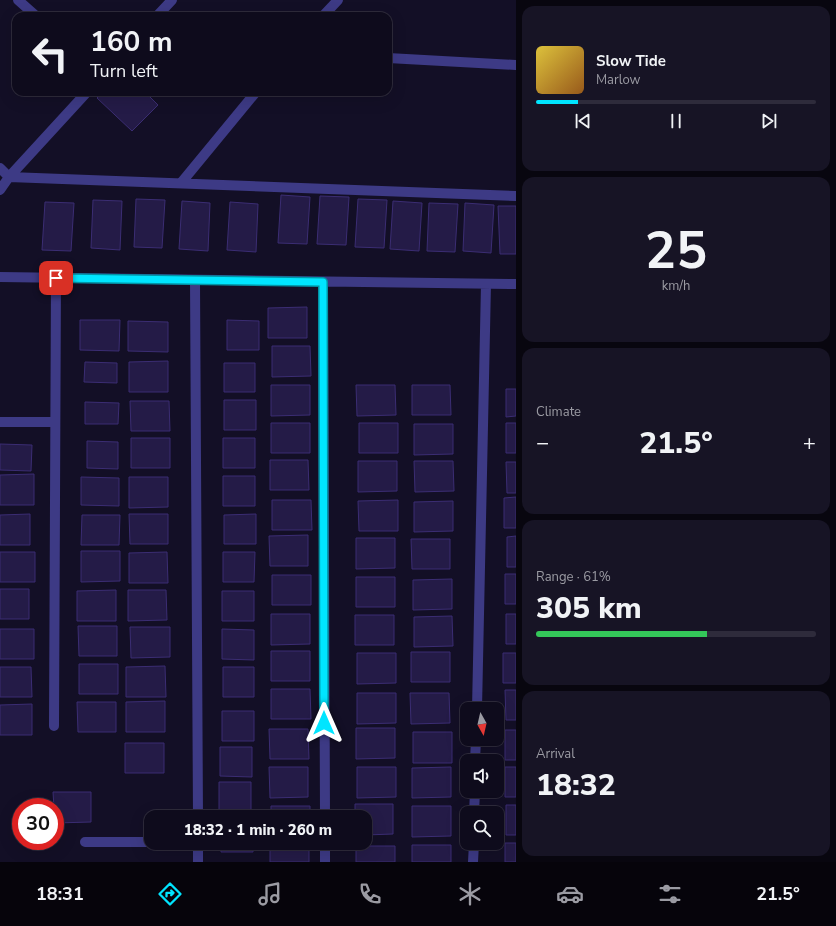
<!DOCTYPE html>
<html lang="en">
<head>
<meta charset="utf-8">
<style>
  :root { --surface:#0e0b1c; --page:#171425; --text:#f1f3f6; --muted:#9b9ba3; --line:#2e2b3b; --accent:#00e5ff }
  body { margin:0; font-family:"Nunito Sans",sans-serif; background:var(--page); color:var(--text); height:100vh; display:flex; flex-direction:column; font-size:15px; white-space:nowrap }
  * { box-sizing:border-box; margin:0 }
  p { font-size:13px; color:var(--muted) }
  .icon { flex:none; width:22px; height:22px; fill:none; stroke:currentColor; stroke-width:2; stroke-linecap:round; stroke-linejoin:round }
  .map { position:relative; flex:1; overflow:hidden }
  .details { display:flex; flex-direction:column; gap:6px; padding:6px; background:#08060f; width:320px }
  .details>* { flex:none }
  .banner { position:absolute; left:12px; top:12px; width:380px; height:84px; border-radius:12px; box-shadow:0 4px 16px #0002,0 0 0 1px var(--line); background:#0e0b1c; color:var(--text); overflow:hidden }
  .needle { width:26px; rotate:172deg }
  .tools { position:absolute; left:460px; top:702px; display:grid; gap:8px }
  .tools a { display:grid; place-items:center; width:44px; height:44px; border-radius:8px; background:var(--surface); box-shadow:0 4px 16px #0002,0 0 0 1px var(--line); font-size:20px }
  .speed { position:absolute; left:12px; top:798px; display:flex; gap:8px; font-size:20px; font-weight:700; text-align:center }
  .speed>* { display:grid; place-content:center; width:52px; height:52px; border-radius:50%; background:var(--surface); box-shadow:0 4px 16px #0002,0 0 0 1px var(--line); line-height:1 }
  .speed .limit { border:6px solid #d22; background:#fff; color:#111 }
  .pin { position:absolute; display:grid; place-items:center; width:34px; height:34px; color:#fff; margin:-17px; border-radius:8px; box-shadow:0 2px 6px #0006 }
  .me { position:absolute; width:44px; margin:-22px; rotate:0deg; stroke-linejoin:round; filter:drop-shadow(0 0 3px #0008) }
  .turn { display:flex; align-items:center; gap:14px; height:84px; padding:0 12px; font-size:18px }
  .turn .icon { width:52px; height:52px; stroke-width:2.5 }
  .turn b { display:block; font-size:28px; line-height:34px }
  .big { font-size:30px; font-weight:800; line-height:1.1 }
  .details .card { flex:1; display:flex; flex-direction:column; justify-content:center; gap:6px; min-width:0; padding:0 14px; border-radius:12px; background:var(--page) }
  .details .dial { align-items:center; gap:0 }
  .dial b { font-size:52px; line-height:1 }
  .song { display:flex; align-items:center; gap:12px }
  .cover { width:48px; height:48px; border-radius:6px; background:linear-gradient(135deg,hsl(50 70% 55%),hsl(30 70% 35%)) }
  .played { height:4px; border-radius:2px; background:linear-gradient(90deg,var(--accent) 15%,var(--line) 15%) }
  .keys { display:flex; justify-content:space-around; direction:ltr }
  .heat { display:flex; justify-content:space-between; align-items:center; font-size:22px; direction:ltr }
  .charge { height:6px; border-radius:3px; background:linear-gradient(90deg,#34c759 61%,var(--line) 0) }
  .trip { position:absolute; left:144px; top:810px; width:228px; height:40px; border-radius:12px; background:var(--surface); box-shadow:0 4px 16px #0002,0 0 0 1px var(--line); font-weight:800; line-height:40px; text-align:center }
  .tab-bar { display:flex; height:64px; justify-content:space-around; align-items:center; background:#06040b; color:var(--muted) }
  .tab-bar .icon { width:28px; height:28px }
  .tab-bar .selected { color:var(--accent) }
  .tab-bar b { font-size:18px; color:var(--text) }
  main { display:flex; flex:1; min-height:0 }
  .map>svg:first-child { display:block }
  .building { fill:#241b47; stroke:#3b2d73 }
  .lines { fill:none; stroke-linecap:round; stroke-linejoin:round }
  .minor { stroke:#3d3a85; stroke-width:10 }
  .route-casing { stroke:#0095a6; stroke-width:10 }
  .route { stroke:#00e5ff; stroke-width:7 }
</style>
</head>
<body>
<main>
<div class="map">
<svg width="516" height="862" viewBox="0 0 516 862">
  <rect width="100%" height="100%" fill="#130f26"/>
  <path class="building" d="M103,92H145L158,105L132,131L97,98Z
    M281,195L310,197L307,244L278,243Z
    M320,196L349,197L346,245L317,244Z
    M136,199L165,200L162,248L134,247Z
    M358,199L387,200L384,248L355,247Z
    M93,200L122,201L120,250L91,248Z
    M182,201L210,203L208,251L179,249Z
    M393,201L422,203L419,251L390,249Z
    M45,202L74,203L71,251L42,250Z
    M230,202L258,204L256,252L227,250Z
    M429,203L458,204L455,252L427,251Z
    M465,203L494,205L491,253L463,251Z
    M498,206H516V254H500Z
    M307,307V338H268V308Z
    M80,320H120L119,351L80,350Z
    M227,320L259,321V350H227Z
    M128,321L168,322V352L128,351Z
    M272,346H310L311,376L272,377Z
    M168,361V392H129V362Z
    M85,362L117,363V383L84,382Z
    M224,363H255V392H224Z
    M271,385H310V415L271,416Z
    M356,385H395L396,415L357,416Z
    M412,385H450L451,415H412Z
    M506,389H516V416L506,417Z
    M224,400H256V430H224Z
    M130,401H169L170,431H131Z
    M85,402L119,403L118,424H85Z
    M271,423H310V453H271Z
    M359,423H398V453H359Z
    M506,423H516V453H506Z
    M414,424H453V454L414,455Z
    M131,438H170V468H131Z
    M223,438H255V468H223Z
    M87,441L118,442V469L87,468Z
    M0,444L32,445L31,471L0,470Z
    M270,460H308L309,490H270Z
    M358,461H397V491L358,492Z
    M414,461H453L454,491L415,492Z
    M506,462H516V493H507Z
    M34,474V505H0V475Z
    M223,476H255V506H223Z
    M81,477L119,478V506L81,505Z
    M129,477H168V507L129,508Z
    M516,497V528H504V498Z
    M272,500H311L312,530H272Z
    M398,500V531H359L358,501Z
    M453,501V531L414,532V502Z
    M30,514V545H0V515Z
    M129,514H168V544H130Z
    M256,514V544H224V515Z
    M82,515H120L119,545H81Z
    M308,535V566H270L269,536Z
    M516,536V567H507V537Z
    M356,538H395V568L356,569Z
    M411,539H450V569H412Z
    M81,551H120V581L81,582Z
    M0,552H35V582H0Z
    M167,552L168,583H129V553Z
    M223,552H255L254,582H223Z
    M505,574H516V604H505Z
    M272,575H311V605H272Z
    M356,577H395V607H356Z
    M452,579V609L413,610V580Z
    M0,589H29V619H0Z
    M116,590V621H77V591Z
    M128,590H166L167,620L128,621Z
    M222,591H254V621H222Z
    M271,614H310V644L271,645Z
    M506,614H516V644H506Z
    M355,615H394V645H355Z
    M452,616L453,646L414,647V617Z
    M78,626H117V656H79Z
    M130,627H170V657L131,658Z
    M0,629H34V659H0Z
    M222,629L254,630V660L222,659Z
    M271,651H310V681H271Z
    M411,652H450V682H411Z
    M357,653H396V683L357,684Z
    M503,653H516V683H503Z
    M79,664H118V694H79Z
    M165,666L166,697H126V667Z
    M0,667H31L32,697H0Z
    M223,667H254V697H223Z
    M271,689H310L311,719H271Z
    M505,690H516V720H506Z
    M357,693H396V723L357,724Z
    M410,693H449L450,723L411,724Z
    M165,701V732H126V702Z
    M77,702H116V732H78Z
    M32,704V735H0V705Z
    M222,711H254V741H222Z
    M356,728H395V758L356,759Z
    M269,729H308L309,759H270Z
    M505,730H516V760H505Z
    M413,732H452V763H413Z
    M125,743H164V773H125Z
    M220,747H252V777L220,776Z
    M269,767H308V797L270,798Z
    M357,767H396V797L357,798Z
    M451,767V797L412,798V768Z
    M505,767H516V797H505Z
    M219,782H251V812H219Z
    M53,792H91V822L55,823Z
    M355,804H393V834L365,835V817H355Z
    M506,805H516V835H506Z
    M271,806H310V817H271Z
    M412,806H451V836L412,837Z
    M221,843H253V852H221Z
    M505,843H516V862H505Z
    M270,845H309V862H270Z
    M412,845H451V862H412Z
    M356,846H395V862H356Z"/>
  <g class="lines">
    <path class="minor" d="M18,0L36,16
      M157,16L172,0
      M323,16L338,0
      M388,58L516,65
      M0,168L9,177L516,196
      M181,183L256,92
      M0,190L9,177L87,92
      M0,277L516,284
      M195,281L198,817
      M323,282L325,817
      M0,422H55
      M477,709L486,284
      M54,726L56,278
      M475,761L476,739
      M474,813L475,791
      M85,842H151
      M198,843V862
      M325,843V862
      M473,862L474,843"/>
  </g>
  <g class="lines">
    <defs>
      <path id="route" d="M56,278L323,282L324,723"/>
    </defs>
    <use href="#route" class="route-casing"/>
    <use href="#route" class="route"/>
  </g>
</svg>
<div class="tools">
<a><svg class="needle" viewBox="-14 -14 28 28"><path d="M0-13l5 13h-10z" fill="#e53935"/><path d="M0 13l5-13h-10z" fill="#9b9ba3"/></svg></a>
<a><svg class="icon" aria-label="sound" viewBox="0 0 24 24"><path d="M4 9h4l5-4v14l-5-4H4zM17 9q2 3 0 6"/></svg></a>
<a><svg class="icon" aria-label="search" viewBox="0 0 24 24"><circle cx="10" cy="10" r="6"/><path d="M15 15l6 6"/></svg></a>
</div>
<div class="speed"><div class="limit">30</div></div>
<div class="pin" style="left:56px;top:278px;background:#d93025"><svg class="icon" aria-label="arrive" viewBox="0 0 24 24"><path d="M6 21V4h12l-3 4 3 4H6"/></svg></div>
<svg class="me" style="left:324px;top:723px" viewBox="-20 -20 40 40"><path d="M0-17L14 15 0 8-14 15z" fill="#00e5ff" stroke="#fff" stroke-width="4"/></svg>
<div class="trip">18:32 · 1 min · 260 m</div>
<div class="banner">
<div class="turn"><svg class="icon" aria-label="left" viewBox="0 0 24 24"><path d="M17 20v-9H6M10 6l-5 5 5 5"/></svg><div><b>160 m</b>Turn left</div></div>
</div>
</div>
<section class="details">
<div class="card">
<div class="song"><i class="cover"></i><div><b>Slow Tide</b><p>Marlow</p></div></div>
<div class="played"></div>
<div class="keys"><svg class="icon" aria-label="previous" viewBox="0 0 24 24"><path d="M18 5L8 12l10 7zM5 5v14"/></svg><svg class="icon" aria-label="pause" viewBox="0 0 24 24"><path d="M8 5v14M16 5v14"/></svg><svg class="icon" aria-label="next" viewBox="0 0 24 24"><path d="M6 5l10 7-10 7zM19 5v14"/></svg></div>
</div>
<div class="card dial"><b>25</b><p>km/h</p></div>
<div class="card"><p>Climate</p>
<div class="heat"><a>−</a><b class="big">21.5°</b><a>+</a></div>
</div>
<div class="card"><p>Range · 61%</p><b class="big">305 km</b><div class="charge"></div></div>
<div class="card"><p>Arrival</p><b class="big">18:32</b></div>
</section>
</main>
<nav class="tab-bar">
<b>18:31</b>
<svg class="icon selected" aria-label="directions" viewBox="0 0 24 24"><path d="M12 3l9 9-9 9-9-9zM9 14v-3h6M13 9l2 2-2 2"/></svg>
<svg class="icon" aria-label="music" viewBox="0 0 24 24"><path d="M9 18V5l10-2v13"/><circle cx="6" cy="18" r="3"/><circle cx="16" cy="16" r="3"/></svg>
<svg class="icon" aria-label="phone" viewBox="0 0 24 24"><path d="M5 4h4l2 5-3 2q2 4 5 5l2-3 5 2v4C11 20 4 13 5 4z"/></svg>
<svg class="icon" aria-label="climate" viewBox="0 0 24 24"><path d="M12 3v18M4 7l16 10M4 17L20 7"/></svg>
<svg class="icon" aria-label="car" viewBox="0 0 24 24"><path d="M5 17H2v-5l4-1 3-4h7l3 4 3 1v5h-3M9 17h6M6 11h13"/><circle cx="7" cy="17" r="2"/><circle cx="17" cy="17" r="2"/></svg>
<svg class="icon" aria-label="filters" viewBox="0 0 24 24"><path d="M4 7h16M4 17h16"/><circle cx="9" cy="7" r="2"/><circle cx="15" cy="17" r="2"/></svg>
<b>21.5°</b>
</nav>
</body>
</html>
